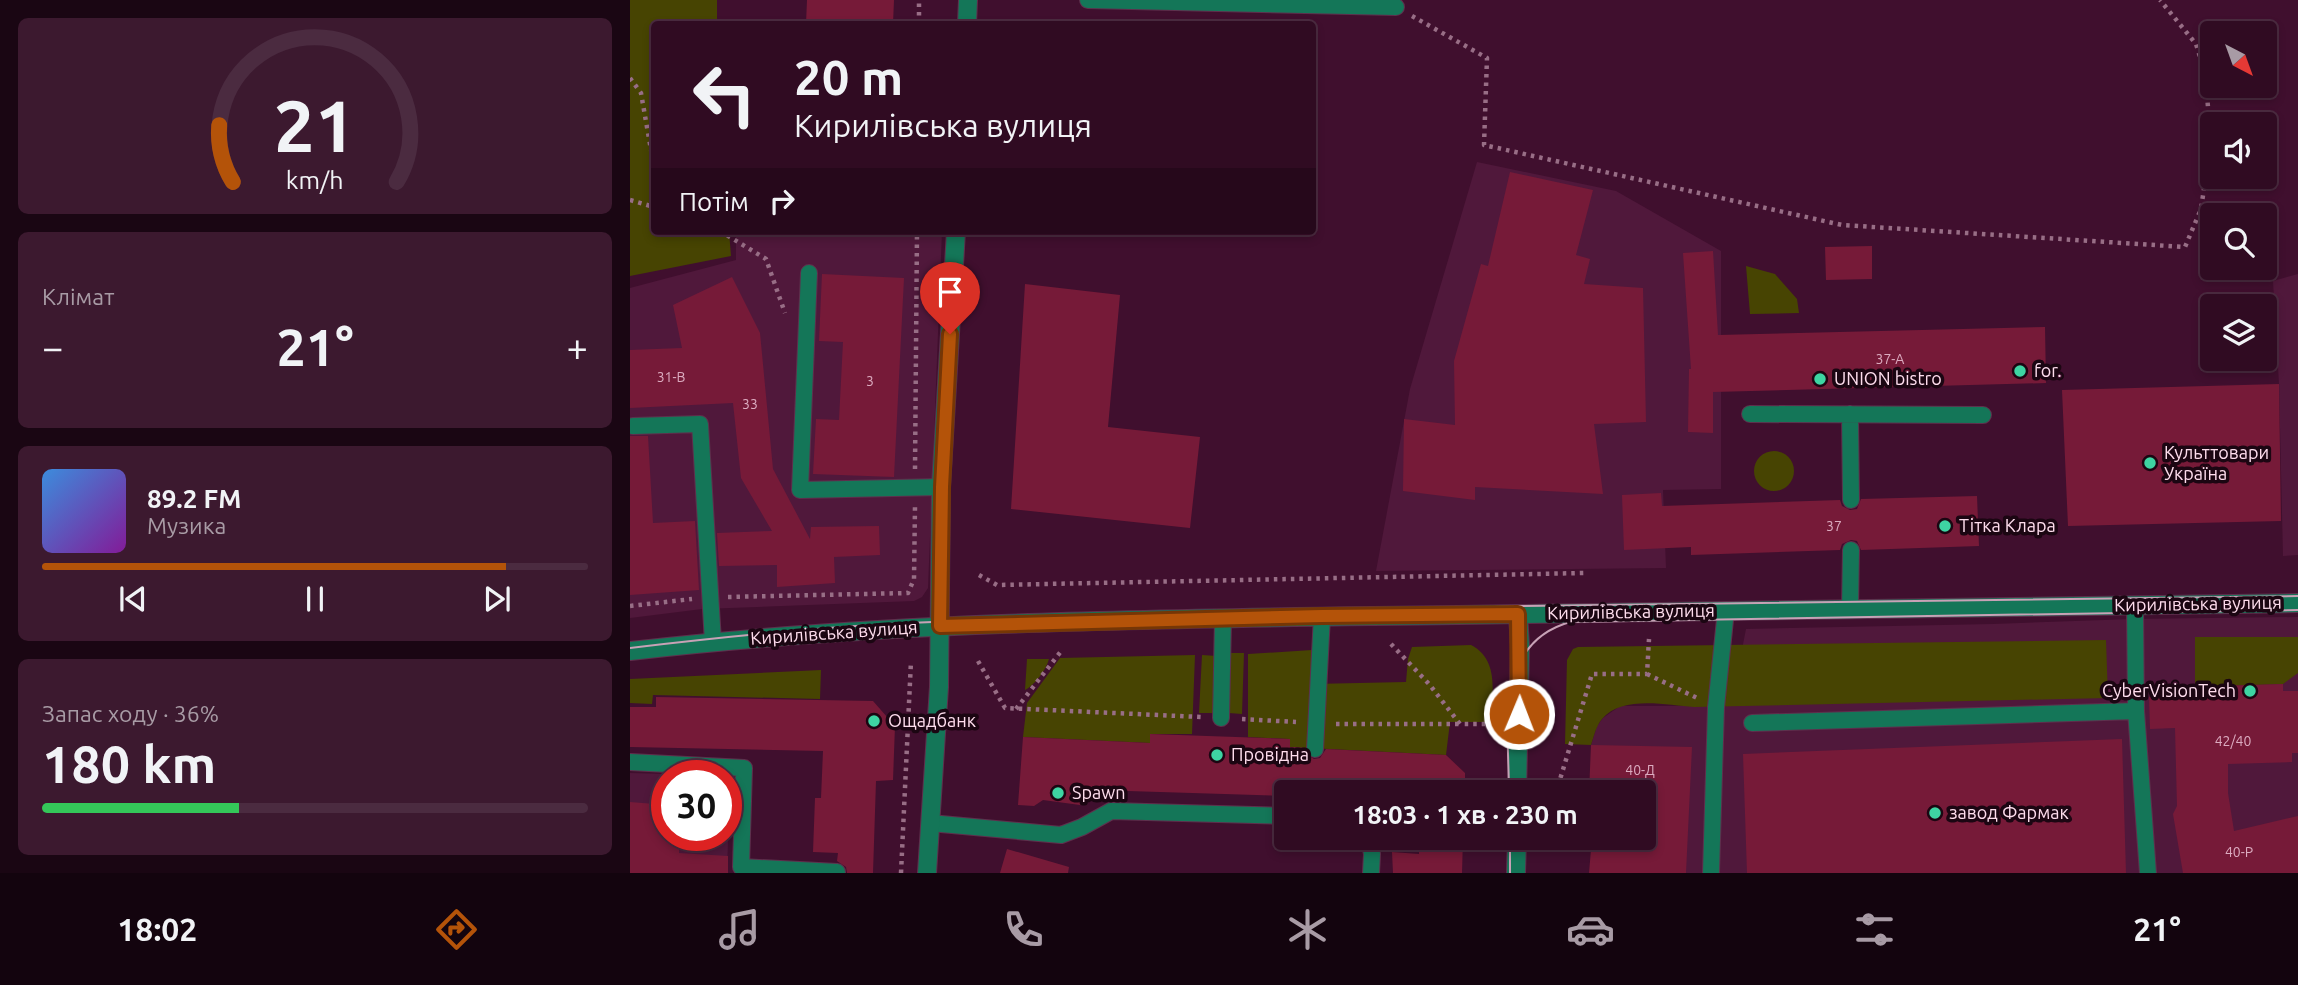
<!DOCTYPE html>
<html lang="uk">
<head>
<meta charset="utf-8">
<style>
  :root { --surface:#300b22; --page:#3c192f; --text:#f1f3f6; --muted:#a89ba5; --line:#4b2b40; --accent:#b45309 }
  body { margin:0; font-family:Ubuntu,sans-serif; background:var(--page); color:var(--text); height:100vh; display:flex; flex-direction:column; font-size:26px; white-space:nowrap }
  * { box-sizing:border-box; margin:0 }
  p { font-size:23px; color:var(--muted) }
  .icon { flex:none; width:38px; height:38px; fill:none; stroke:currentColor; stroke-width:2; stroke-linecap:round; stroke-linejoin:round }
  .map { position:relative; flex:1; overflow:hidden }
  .sheet { display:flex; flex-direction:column; gap:18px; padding:18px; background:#1a0613; width:630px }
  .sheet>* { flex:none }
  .hud { position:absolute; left:21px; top:21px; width:665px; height:214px; border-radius:7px; box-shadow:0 4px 10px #0003,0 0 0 2px var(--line); background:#300b22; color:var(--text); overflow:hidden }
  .needle { width:46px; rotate:139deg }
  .fabs { position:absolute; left:1570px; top:21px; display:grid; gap:14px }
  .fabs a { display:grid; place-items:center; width:77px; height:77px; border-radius:7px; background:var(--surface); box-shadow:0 4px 10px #0003,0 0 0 2px var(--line); font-size:35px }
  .speed { position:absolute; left:21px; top:760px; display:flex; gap:14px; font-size:35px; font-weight:700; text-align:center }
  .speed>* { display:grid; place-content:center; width:91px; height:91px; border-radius:50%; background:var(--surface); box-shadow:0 4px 10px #0003,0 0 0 2px var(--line); line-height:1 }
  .speed .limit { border:10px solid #d22; background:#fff; color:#111 }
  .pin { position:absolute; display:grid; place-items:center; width:60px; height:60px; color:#fff; margin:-72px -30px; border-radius:50% 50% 50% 0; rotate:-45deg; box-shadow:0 0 7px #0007 }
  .pin .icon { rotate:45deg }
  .me { position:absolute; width:77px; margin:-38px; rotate:1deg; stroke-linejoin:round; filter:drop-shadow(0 0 5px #0008) }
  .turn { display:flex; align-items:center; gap:24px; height:147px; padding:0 28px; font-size:32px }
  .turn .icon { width:91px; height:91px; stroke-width:2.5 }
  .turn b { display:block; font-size:49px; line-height:60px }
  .then { display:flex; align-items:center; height:66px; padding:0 28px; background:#0003; gap:14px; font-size:26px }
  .big { font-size:52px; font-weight:700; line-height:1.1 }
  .sheet .tile { flex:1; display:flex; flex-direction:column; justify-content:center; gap:10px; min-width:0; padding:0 24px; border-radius:10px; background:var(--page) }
  .sheet .dial { align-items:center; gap:0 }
  .dial svg { height:182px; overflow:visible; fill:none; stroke:var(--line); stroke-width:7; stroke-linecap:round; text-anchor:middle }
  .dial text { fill:var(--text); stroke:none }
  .song { display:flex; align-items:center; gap:21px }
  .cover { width:84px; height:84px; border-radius:10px; background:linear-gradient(135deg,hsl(210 70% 55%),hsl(290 70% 35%)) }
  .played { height:7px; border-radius:4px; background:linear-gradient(90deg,var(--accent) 85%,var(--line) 85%) }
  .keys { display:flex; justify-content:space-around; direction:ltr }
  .heat { display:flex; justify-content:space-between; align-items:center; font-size:38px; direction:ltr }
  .charge { height:10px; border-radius:5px; background:linear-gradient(90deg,#34c759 36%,var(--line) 0) }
  .trip { position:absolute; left:644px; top:780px; width:382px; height:70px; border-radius:7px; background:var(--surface); box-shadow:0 4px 10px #0003,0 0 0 2px var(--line); font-weight:700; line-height:70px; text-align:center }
  .dock { display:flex; height:112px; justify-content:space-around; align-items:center; background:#13040e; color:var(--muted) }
  .dock .icon { width:49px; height:49px }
  .dock .current { color:var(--accent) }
  .dock b { font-size:32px; color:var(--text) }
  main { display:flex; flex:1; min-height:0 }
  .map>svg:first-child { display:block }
  .built { fill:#50183b }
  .green { fill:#474402 }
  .building { fill:#761a38 }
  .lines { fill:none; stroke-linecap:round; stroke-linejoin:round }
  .service-casing { stroke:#5e304d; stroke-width:18 }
  .minor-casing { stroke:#5e304d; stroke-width:20 }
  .tertiary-casing { stroke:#5e304d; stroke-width:20 }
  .path { stroke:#986e86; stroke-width:4.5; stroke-dasharray:3.5 5; stroke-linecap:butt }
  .service { stroke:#147658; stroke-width:16 }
  .minor { stroke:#147658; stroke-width:18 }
  .tertiary { stroke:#147658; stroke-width:18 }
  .tram { stroke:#c7a2b6; stroke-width:2 }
  .route-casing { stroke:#753606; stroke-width:18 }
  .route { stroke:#b45309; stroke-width:12 }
  .poi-dot { fill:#3ed4a2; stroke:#1b0612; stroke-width:2.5 }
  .labels { text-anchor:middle; stroke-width:7; stroke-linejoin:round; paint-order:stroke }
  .number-label { font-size:14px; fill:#dcacc0 }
  .poi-label { font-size:18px; fill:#fedded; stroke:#1b0612; text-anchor:start }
  .street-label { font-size:18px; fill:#fedded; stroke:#1b0612 }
</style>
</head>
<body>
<main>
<section class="sheet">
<div class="tile dial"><svg viewBox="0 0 100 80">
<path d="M14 69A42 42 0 1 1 86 69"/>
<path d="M14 69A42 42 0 0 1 8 44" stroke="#b45309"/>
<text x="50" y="56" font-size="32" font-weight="700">21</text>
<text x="50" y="72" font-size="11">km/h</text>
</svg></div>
<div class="tile"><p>Клімат</p>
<div class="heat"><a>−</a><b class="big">21°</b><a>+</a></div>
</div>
<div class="tile">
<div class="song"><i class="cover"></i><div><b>89.2 FM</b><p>Музика</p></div></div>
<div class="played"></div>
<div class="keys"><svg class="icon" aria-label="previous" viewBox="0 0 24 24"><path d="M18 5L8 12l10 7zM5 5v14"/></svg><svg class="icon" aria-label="pause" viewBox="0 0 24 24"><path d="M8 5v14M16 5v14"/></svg><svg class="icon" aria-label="next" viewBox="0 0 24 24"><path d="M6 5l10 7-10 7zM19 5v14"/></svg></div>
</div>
<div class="tile"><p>Запас ходу · 36%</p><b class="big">180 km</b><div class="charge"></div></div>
</section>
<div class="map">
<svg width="1668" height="873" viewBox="0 0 1668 873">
  <rect width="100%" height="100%" fill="#400f2e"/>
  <path class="built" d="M847,162L986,191L1091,251V489L1033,490L1036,568L746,571L780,389Z
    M106,231H312L298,588L292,597L284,601L72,609L0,618V288L106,260Z
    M1668,274V555L1653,556L1649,384L1643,281Z
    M1668,617V873H961L1013,838V793L961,745L967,726L973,718L990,706H1101L1116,629L1363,624L1503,619Z
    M0,773L69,775H37V835H96V776H100L97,873H0Z"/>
  <path class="green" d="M0,0H87V24H24V231H99L101,256L0,276Z
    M1116,266L1145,274L1167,299L1169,313L1120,314Z
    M1124 471a20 20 0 1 1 40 0a20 20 0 1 1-40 0Z
    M1565,637H1668V673L1653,684L1565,687Z
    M1476,640L1478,698L1064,707C1036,705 992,695 972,719C966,726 964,736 961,745L935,744L937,660L943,649L948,647Z
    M841,645C870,660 862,694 861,722H820L816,755L660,747L659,739L618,737V654L682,650V684L776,682L778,659L782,647Z
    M601,653H614L612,714L599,713Z
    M565,655L562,734H521L520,743L393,737L397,703L430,658Z
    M572,655L587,656L584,713H569Z
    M397,659H419C416,670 405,685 395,690Z
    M191,670L190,699L23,695L22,704L0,703V679Z"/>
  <path class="building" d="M177,0H264L263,24H176Z
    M880,172L963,190L946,255L960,259L954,284L1013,288L1016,422L964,424L973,494L845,487V500L773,491L774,419L825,425L824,361L851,264L858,266Z
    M1242,246V279L1196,280L1195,247Z
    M1083,251L1088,335L1415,327L1416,383L1083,392V433L1058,432L1059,369H1061L1053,253Z
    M192,274L274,278L264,477L183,474L186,419L209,420L213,342L189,341Z
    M102,277L130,333L143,469L180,539L181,527L249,526L250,555L204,557L205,583L147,587V565L89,566L87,533L142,531L111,478L103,403L0,408V350L52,348L43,305Z
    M395,284L490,295L478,427L570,437L560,528L381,509Z
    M1649,384L1651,521L1438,526L1432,390Z
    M0,436H18L23,523L65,521L69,590L0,595Z
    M1031,493L1032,506L1210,500L1212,506L1220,510L1227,509L1231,499L1347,496L1349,546L1231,550L1227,541L1221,540L1212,544L1210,550L1061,555V547L994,550L992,495Z
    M1653,684V691H1668V753H1662V762L1598,764V793L1604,831L1668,816V873H1553L1543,814L1547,806L1545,728L1520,729L1519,697L1555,696V687Z
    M26,697L243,701L265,726L263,780L246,781L243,873H217L216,867L207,861L208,853L183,852L185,798H191L193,751L0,747V707H26Z
    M520,734L660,739V747L675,748L676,754L684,759L690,758L696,749L816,755L835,773V793H656V796L466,790L450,805L413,800L404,806L388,805L393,737L520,743Z
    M1492,739L1496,873H1117L1113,754Z
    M961,745L1062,747L1056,873H959L962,838H1013V793H959Z
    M0,802L37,805V835H50L49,853L98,856V873H0Z
    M789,838H833L832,873H763L762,852L789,854Z
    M377,849L439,867L438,873H370Z"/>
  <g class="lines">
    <defs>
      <path id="service" d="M458,0L766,7
        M179,273L170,490L311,487
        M1120,414L1353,415
        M1220,414L1221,500
        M3,426L70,424L83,642
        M1505,605L1506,711L1518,873
        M1220,609L1221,550
        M591,718L593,619
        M1122,723L1506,711
        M685,749L692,616
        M0,762L114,768L111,867L207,872
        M300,823L431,835L452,827L481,811L656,816
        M739,838L742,854L741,873
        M1081,873L1086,707L1096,610"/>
      <path id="minor" d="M337,24L338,0
        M887,793L890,646L888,614
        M297,873L309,687L311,487L326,231
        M886,873L887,838"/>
      <path id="tertiary" d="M0,651C295,617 592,619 888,614C1148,610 1408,606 1668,603"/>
    </defs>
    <use href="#service" class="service-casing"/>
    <use href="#minor" class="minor-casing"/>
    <use href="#tertiary" class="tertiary-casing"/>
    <path class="path" d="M782,16L857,58L854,145L1212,225L1555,247L1571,209L1581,141L1575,73L1566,44L1530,0
      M289,24V0
      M0,78L11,93L24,167V183
      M0,200L24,207
      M90,231L136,259L155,313
      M285,469L287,231
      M349,575L367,585L954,573
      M98,597L278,593L284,579L285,506
      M0,606L62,599
      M761,644L799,684L830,724H866
      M348,661L375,708L571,717
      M1017,674L1067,698
      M386,709L432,650
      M612,719L666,722
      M706,724H830
      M928,786L962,674H1017L1019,639
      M271,873L281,661"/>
    <use href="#service" class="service"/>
    <use href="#minor" class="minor"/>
    <use href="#tertiary" class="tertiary"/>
    <path class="tram" d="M0,648C93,637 186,627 279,623C482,614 685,616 887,606L1668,596
      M879,793C879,729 863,644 940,622L1668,610
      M880,873V838"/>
  </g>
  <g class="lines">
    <defs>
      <path id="route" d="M320,334L312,487L310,626L692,616L888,614L889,714"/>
    </defs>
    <use href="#route" class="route-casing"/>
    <use href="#route" class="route"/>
  </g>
  <g class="poi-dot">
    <circle cx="1390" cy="371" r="7"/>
    <circle cx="1190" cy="379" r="7"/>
    <circle cx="1520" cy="463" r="7"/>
    <circle cx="1315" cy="526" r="7"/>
    <circle cx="1620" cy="691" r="7"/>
    <circle cx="244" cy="721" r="7"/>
    <circle cx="587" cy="755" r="7"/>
    <circle cx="428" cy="793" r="7"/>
    <circle cx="1305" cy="813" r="7"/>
  </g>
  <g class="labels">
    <g class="number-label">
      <text x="1260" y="364">37-А</text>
      <text x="41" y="382">31-В</text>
      <text x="240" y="386">3</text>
      <text x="120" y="409">33</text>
      <text x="1204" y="531">37</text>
      <text x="1603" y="746">42/40</text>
      <text x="1010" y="775">40-Д</text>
      <text x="1609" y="857">40-Р</text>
    </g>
    <g class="poi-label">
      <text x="1404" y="377">for.</text>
      <text x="1204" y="385">UNION bistro</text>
      <text x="1534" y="459">Культтовари<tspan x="1534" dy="21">Україна</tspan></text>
      <text x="1329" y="532">Тітка Клара</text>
      <text x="1606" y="697" text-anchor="end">CyberVisionTech</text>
      <text x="258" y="727">Ощадбанк</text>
      <text x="601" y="761">Провідна</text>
      <text x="442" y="799">Spawn</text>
      <text x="1319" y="819">завод Фармак</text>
    </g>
    <g class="street-label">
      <text transform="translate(1568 604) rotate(-1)" y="6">Кирилівська вулиця</text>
      <text transform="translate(1001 612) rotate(-1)" y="6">Кирилівська вулиця</text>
      <text transform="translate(204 633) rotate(-4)" y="6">Кирилівська вулиця</text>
    </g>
  </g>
</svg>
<div class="fabs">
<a><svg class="needle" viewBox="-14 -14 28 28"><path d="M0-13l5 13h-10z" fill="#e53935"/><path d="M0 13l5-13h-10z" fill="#a89ba5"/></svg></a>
<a><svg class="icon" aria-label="sound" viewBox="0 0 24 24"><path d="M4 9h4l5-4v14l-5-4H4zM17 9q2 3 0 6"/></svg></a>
<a><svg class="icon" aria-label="search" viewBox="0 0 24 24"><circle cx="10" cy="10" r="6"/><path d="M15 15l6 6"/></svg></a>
<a><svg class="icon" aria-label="layers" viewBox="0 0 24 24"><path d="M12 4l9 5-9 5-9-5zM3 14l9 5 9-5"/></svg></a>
</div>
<div class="speed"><div class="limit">30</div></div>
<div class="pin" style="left:320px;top:334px;background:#d93025"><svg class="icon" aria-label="arrive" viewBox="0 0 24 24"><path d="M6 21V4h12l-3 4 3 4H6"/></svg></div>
<svg class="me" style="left:889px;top:714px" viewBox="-20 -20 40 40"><circle r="17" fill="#b45309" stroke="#fff" stroke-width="3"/><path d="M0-11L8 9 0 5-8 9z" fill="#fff"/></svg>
<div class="trip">18:03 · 1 хв · 230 m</div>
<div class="hud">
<div class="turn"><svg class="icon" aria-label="left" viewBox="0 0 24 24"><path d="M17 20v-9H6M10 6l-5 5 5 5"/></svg><div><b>20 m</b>Кирилівська вулиця</div></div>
<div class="then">Потім<svg class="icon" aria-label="right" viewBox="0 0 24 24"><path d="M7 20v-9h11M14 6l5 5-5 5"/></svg></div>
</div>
</div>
</main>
<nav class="dock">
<b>18:02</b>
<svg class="icon current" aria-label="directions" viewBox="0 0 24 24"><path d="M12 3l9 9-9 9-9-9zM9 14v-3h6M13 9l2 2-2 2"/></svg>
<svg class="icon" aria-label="music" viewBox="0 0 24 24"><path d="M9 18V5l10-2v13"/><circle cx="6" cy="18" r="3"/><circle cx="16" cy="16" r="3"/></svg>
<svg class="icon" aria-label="phone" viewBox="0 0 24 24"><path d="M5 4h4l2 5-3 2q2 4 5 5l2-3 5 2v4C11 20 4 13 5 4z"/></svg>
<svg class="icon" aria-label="climate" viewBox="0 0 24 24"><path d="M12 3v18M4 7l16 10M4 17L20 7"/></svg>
<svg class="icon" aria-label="car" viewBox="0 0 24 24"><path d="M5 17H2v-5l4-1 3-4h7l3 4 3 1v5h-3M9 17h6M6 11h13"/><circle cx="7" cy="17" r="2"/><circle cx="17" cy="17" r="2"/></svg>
<svg class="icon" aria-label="filters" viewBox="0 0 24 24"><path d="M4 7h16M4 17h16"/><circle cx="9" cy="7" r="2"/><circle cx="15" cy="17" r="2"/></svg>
<b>21°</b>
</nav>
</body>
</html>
